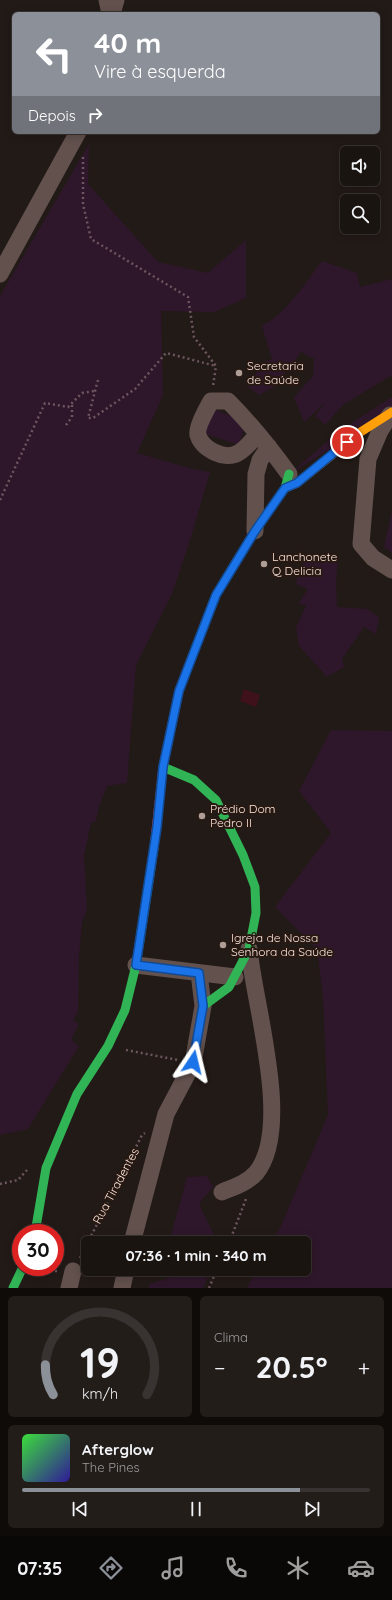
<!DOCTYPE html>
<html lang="pt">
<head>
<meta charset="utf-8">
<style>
  :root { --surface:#1a1411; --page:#231d1a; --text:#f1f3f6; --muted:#9f9e9f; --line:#383331; --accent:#8c9099 }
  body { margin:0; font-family:Quicksand,sans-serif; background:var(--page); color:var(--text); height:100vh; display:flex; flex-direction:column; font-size:15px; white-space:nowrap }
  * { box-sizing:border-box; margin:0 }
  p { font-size:13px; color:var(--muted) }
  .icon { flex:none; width:22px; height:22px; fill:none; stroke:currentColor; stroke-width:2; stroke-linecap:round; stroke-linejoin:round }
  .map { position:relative; height:1288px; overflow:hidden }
  .panel { display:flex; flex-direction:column; gap:8px; padding:8px; background:#0e0b09; flex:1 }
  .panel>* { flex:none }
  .banner { position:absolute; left:12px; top:12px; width:368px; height:122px; border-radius:6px; box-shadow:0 2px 10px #0003,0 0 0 1px var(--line); background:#8c9099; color:#fff; overflow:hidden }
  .controls { position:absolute; left:340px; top:146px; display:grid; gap:8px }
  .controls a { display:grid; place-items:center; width:40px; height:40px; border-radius:6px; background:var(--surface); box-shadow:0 2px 10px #0003,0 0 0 1px var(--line); font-size:20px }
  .speed { position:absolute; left:12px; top:1224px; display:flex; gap:8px; font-size:20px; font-weight:700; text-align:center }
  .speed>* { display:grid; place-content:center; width:52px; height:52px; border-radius:50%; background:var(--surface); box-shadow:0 2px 10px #0003,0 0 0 1px var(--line); line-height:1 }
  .speed .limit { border:6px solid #d22; background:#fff; color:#111 }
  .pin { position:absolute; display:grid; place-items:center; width:34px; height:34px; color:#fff; margin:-17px; border:2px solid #fff; border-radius:50%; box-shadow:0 1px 4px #0007 }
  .me { position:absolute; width:44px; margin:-22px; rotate:10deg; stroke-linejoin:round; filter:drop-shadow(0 0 3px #0008) }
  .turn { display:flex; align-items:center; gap:14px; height:84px; padding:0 16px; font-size:18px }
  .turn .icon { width:52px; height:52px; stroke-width:2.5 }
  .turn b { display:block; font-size:28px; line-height:34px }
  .then { display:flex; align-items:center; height:38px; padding:0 16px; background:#0003; gap:8px; font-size:15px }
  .big { font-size:30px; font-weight:700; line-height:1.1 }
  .panel .card { flex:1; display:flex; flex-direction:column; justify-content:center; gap:6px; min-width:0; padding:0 14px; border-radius:6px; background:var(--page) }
  .panel .dial { align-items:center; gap:0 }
  .dial svg { height:104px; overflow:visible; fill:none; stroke:var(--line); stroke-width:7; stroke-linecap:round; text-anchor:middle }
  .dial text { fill:var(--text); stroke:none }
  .song { display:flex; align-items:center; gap:12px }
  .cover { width:48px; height:48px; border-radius:6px; background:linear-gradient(135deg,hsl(120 70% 55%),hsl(250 70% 35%)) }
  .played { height:4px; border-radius:2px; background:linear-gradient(90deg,var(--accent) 80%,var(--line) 80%) }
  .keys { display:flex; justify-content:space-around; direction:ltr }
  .heat { display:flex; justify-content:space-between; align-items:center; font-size:22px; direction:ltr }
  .panel .tiles { flex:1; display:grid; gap:8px; grid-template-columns:1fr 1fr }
  .card:last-child { grid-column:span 2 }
  .trip { position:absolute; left:81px; top:1236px; width:230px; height:40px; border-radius:6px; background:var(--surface); box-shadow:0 2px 10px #0003,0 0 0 1px var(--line); font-weight:700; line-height:40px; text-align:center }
  .menu { display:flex; height:64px; justify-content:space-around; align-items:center; background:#0a0807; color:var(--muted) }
  .menu .icon { width:28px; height:28px }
  .menu .selected { color:var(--accent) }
  .menu b { font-size:18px; color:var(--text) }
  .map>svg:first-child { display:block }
  .green { fill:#2e172a }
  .water { fill:#3f111b }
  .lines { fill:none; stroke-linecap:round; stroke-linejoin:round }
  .path { stroke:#6d565f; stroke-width:2.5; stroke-dasharray:2 3; stroke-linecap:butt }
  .lane { stroke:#62514d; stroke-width:9 }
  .street { stroke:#62514d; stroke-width:17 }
  .fast { stroke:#30b455; stroke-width:9 }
  .slow { stroke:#ff9f0a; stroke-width:9 }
  .jam { stroke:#e5322d; stroke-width:9 }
  .route-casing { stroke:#114b97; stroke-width:10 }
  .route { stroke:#1a73e8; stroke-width:7 }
  .poi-dot { fill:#af9d97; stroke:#271912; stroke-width:1.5 }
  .labels { text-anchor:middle; stroke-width:4; stroke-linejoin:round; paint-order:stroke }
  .poi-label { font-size:12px; fill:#fbe4dc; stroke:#271912; text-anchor:start }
  .street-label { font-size:12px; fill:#fbe4dc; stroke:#271912 }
</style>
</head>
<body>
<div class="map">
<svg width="392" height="1288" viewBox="0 0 392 1288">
  <rect width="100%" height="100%" fill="#221a17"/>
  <path class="green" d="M89,144L88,184L158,262L208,273L246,240V298L214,312L161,311L163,395L137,453L193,469L210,472L191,537L172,594L136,665L127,783L107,786L99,806L96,821L91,823L84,855L87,910L82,922L79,957L78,1012L73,1020L79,1024L71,1040L79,1046L28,1129L0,1135V296Z
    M322,261L357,273L360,287L392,279V375L343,405L325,425L315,416L327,401L304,422L294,397L313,376L314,359L301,352L275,386L259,395L247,386L264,362L272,359L262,326C288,312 305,283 322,261Z
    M392,397V412L289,474L342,429Z
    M212,408L246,423L239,445L203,433Z
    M392,511V553L384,547Z
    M324,555H338L336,584L337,607L367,609L379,617L376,634L364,627L342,659L344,667L327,677L299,646L296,628L306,605L298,604L308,589L296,584L299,568L308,558L321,563Z
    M331,730L392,731V1288H247L257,1269H304V1243H271L280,1228L328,1115L323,997L317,949L275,907L331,833L299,791Z
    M207,1176L213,1187L199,1204L218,1243H169L187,1177Z
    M173,1269H211L203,1288H149V1284L175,1276Z"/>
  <path class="water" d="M244,689L260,695L256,707L240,701Z"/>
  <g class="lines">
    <path class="path" d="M83,157V204L91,239L188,297L194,337L216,366L213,386
      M98,380L88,418H93L135,389L166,353L216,366
      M66,425L72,417V404
      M0,500L45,403L68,407L82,393L94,391
      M126,1050L178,1060
      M0,1184L18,1180L27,1170
      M229,1243L246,1199
      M80,1258L142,1135L145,1133
      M40,1271H57
      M209,1288L217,1269"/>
    <path class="lane" d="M103,0L106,14"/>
    <path class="street" d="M112,14L116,0
      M0,274L78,132
      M390,415L380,431L368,459L361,544L373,558L392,570
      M258,434C252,440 246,449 238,453C225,461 202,449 198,435C196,427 208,407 211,401H228C251,424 270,448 289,474
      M255,531L256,474L260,460L269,447
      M136,965L235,977
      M222,1192C234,1187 247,1183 256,1173C293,1128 254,1004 249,949
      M132,1243L166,1114L193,1063L203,1006L199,973
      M69,1288L73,1271
      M122,1288L126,1269"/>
    <path class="fast" d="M192,657L216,595L255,531L285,488L289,474
      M163,767L194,780L216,800L243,855L255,887L256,913L249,949L229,987L203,1006
      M35,1233L46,1168L77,1094L108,1046L125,1010L136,965L154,848
      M13,1288L23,1267"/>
    <path class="slow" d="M285,488L297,483L359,433L392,412"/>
    <path class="jam" d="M154,848L163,767L179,691L192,657"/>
  </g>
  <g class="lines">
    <defs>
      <path id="route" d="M193,1062L203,1006L199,973L136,965L157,827L163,767L179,691L216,595L255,531L285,488L297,483L347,442"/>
    </defs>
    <use href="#route" class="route-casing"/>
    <use href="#route" class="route"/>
  </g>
  <g class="poi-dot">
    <circle cx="239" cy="373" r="4"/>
    <circle cx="264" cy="564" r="4"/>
    <circle cx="202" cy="816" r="4"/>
    <circle cx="223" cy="945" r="4"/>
  </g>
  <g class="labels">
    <g class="poi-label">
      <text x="247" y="370">Secretaria<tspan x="247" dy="14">de Saúde</tspan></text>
      <text x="272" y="561">Lanchonete<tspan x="272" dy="14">Q Delicia</tspan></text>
      <text x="210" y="813">Prédio Dom<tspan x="210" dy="14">Pedro II</tspan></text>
      <text x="231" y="942">Igreja de Nossa<tspan x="231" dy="14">Senhora da Saúde</tspan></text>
    </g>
    <g class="street-label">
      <text transform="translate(116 1186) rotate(-62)" y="4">Rua Tiradentes</text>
    </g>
  </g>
</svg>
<div class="controls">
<a><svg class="icon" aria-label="sound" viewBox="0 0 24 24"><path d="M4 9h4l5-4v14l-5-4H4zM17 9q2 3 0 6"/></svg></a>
<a><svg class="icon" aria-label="search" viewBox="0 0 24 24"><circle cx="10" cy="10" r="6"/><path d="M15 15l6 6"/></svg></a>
</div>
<div class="speed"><div class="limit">30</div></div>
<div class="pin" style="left:347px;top:442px;background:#d93025"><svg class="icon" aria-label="arrive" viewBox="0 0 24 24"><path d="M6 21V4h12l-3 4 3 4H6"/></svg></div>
<svg class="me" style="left:193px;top:1062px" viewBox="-20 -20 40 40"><path d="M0-17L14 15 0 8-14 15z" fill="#1a73e8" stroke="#fff" stroke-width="4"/></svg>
<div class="trip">07:36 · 1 min · 340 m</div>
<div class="banner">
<div class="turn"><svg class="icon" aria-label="left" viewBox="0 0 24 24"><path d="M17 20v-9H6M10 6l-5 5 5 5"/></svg><div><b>40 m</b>Vire à esquerda</div></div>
<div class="then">Depois<svg class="icon" aria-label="right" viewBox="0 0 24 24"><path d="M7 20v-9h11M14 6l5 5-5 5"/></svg></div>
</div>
</div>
<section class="panel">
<div class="tiles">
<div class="card dial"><svg viewBox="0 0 100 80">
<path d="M14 69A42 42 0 1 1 86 69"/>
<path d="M14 69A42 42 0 0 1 8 46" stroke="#8c9099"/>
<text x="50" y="56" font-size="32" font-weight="700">19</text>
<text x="50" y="72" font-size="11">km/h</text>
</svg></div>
<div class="card"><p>Clima</p>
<div class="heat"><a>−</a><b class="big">20.5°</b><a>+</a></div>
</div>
<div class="card">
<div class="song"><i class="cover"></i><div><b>Afterglow</b><p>The Pines</p></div></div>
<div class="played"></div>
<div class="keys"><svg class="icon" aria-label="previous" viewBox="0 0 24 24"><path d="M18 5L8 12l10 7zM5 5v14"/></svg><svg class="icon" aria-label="pause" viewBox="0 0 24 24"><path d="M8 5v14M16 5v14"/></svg><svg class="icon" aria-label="next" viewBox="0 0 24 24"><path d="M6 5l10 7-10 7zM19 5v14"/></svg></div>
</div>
</div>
</section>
<nav class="menu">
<b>07:35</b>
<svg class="icon selected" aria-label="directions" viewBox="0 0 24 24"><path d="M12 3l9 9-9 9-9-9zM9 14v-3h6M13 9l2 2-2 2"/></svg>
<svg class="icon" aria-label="music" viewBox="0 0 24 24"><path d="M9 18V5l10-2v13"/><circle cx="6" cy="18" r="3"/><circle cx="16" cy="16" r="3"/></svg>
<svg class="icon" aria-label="phone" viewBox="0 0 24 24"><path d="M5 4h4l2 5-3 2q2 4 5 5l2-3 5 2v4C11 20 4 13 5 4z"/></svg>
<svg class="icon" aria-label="climate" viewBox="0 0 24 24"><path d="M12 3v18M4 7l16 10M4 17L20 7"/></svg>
<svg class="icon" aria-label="car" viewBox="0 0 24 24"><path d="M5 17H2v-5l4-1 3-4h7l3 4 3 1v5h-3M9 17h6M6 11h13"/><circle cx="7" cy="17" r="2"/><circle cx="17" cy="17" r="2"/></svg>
</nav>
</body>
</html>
